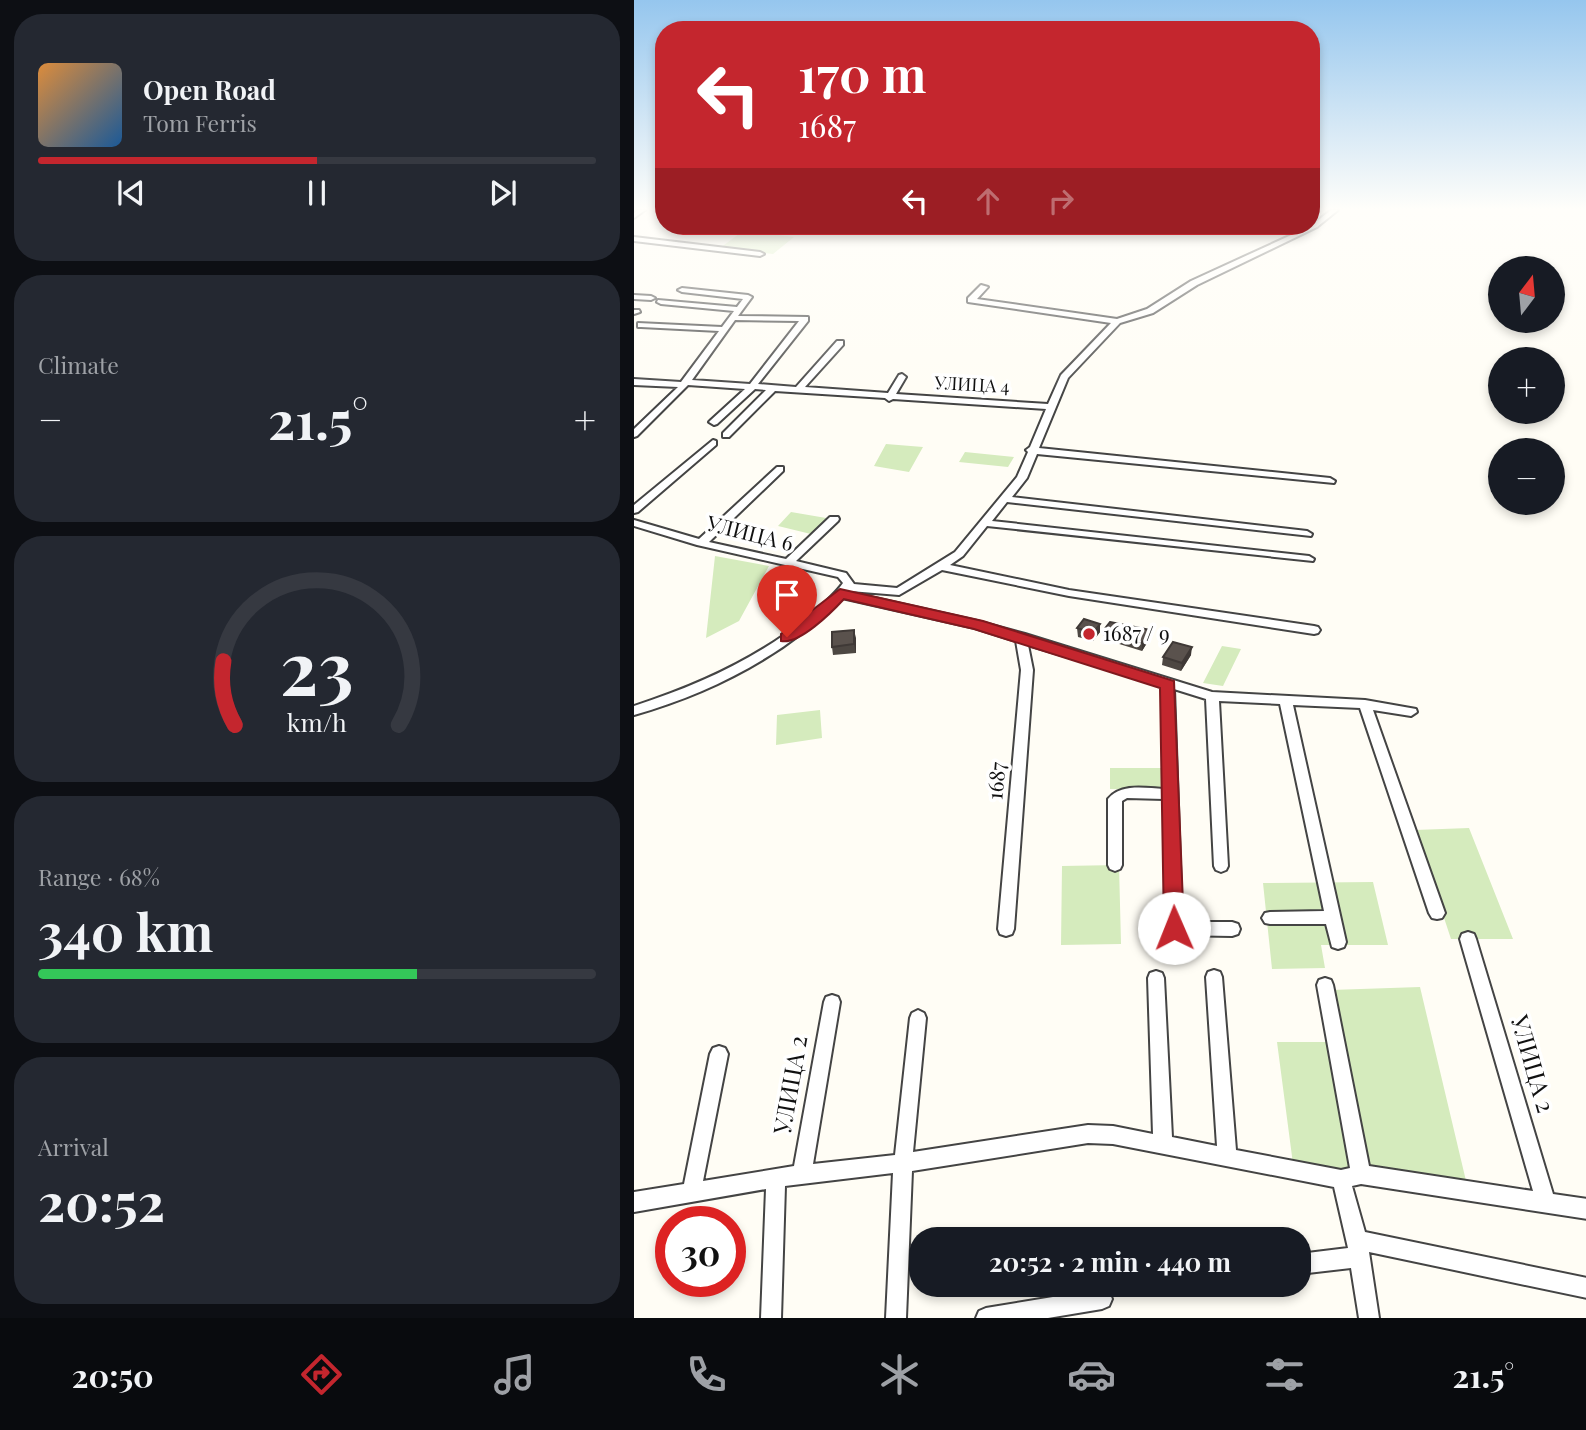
<!DOCTYPE html>
<html lang="en">
<head>
<meta charset="utf-8">
<style>
  :root { --surface:#171b24; --page:#242831; --text:#f1f3f6; --muted:#9ea1a6; --line:#363941; --accent:#c4262e }
  body { margin:0; font-family:"Playfair Display",serif; background:var(--page); color:var(--text); height:100vh; display:flex; flex-direction:column; font-size:26px; white-space:nowrap }
  * { box-sizing:border-box; margin:0 }
  p { font-size:23px; color:var(--muted) }
  .icon { flex:none; width:38px; height:38px; fill:none; stroke:currentColor; stroke-width:2; stroke-linecap:round; stroke-linejoin:round }
  .map { position:relative; flex:1; overflow:hidden }
  .side { display:flex; flex-direction:column; gap:14px; padding:14px; background:#0d0f14; width:634px }
  .side>* { flex:none }
  .hud { position:absolute; left:21px; top:21px; width:665px; height:214px; border-radius:28px; box-shadow:0 4px 10px #0003; background:#c4262e; color:#fff; overflow:hidden }
  .needle { width:46px; rotate:16deg }
  .buttons { position:absolute; left:854px; top:256px; display:grid; gap:14px }
  .buttons a { display:grid; place-items:center; width:77px; height:77px; border-radius:50%; background:var(--surface); box-shadow:0 4px 10px #0003; font-size:35px }
  .speed { position:absolute; left:21px; top:1206px; display:flex; gap:14px; font-size:35px; font-weight:700; text-align:center }
  .speed>* { display:grid; place-content:center; width:91px; height:91px; border-radius:50%; background:var(--surface); box-shadow:0 4px 10px #0003; line-height:1 }
  .speed .limit { border:10px solid #d22; background:#fff; color:#111 }
  .pin { position:absolute; display:grid; place-items:center; width:60px; height:60px; color:#fff; margin:-72px -30px; border-radius:50% 50% 50% 0; rotate:-45deg; box-shadow:0 0 7px #0007 }
  .pin .icon { rotate:45deg }
  .me { position:absolute; width:77px; margin:-38px; rotate:359deg; stroke-linejoin:round; filter:drop-shadow(0 0 5px #0008) }
  .turn { display:flex; align-items:center; gap:24px; height:147px; padding:0 28px; font-size:32px }
  .turn .icon { width:91px; height:91px; stroke-width:2.5 }
  .turn b { display:block; font-size:49px; line-height:60px }
  .lanes { display:flex; align-items:center; height:66px; padding:0 28px; background:#0003; justify-content:center; gap:35px; direction:ltr }
  .lanes .off { opacity:.35 }
  .big { font-size:52px; font-weight:700; line-height:1.1 }
  .side .widget { flex:1; display:flex; flex-direction:column; justify-content:center; gap:10px; min-width:0; padding:0 24px; border-radius:28px; background:var(--page) }
  .side .dial { align-items:center; gap:0 }
  .dial svg { height:182px; overflow:visible; fill:none; stroke:var(--line); stroke-width:7; stroke-linecap:round; text-anchor:middle }
  .dial text { fill:var(--text); stroke:none }
  .song { display:flex; align-items:center; gap:21px }
  .cover { width:84px; height:84px; border-radius:10px; background:linear-gradient(135deg,hsl(30 70% 55%),hsl(210 70% 35%)) }
  .played { height:7px; border-radius:4px; background:linear-gradient(90deg,var(--accent) 50%,var(--line) 50%) }
  .keys { display:flex; justify-content:space-around; direction:ltr }
  .heat { display:flex; justify-content:space-between; align-items:center; font-size:38px; direction:ltr }
  .charge { height:10px; border-radius:5px; background:linear-gradient(90deg,#34c759 68%,var(--line) 0) }
  .trip { position:absolute; left:275px; top:1227px; width:402px; height:70px; border-radius:28px; background:var(--surface); box-shadow:0 4px 10px #0003; font-weight:700; line-height:70px; text-align:center }
  .tabs { display:flex; height:112px; justify-content:space-around; align-items:center; background:#090b0e; color:var(--muted) }
  .tabs .icon { width:49px; height:49px }
  .tabs .selected { color:var(--accent) }
  .tabs b { font-size:32px; color:var(--text) }
  main { display:flex; flex:1; min-height:0 }
  .map>svg:first-child { display:block }
  .green { fill:#d5ebbd }
  .lines { fill:none; stroke-linecap:round; stroke-linejoin:round }
  .minor-casing { stroke:#444; stroke-width:4 }
  .minor { fill:#fff; fill-rule:evenodd }
  .wall { fill:#4d4742 }
  .shaded-wall { fill:#3f3936 }
  .building { fill:#5a524d; stroke:#3f3936; stroke-width:2 }
  .route { fill:#c4262e; stroke:#7f191e; stroke-width:2 }
  .poi-dot { fill:#c4262e; stroke:#fff; stroke-width:2.5 }
  .labels { text-anchor:middle; stroke-width:7; stroke-linejoin:round; paint-order:stroke }
  .far-street-label { font-size:18px; fill:#111; stroke:#fff }
  .street-label { font-size:21px; fill:#111; stroke:#fff }
  .poi-label { font-size:21px; fill:#111; stroke:#fff; text-anchor:start }
  .near-street-label { font-size:24px; fill:#111; stroke:#fff }
</style>
</head>
<body>
<main>
<section class="side">
<div class="widget">
<div class="song"><i class="cover"></i><div><b>Open Road</b><p>Tom Ferris</p></div></div>
<div class="played"></div>
<div class="keys"><svg class="icon" aria-label="previous" viewBox="0 0 24 24"><path d="M18 5L8 12l10 7zM5 5v14"/></svg><svg class="icon" aria-label="pause" viewBox="0 0 24 24"><path d="M8 5v14M16 5v14"/></svg><svg class="icon" aria-label="next" viewBox="0 0 24 24"><path d="M6 5l10 7-10 7zM19 5v14"/></svg></div>
</div>
<div class="widget"><p>Climate</p>
<div class="heat"><a>−</a><b class="big">21.5°</b><a>+</a></div>
</div>
<div class="widget dial"><svg viewBox="0 0 100 80">
<path d="M14 69A42 42 0 1 1 86 69"/>
<path d="M14 69A42 42 0 0 1 9 41" stroke="#c4262e"/>
<text x="50" y="56" font-size="32" font-weight="700">23</text>
<text x="50" y="72" font-size="11">km/h</text>
</svg></div>
<div class="widget"><p>Range · 68%</p><b class="big">340 km</b><div class="charge"></div></div>
<div class="widget"><p>Arrival</p><b class="big">20:52</b></div>
</section>
<div class="map">
<svg width="953" height="1318" viewBox="0 0 953 1318">
  <rect width="100%" height="100%" fill="#fffdf5"/>
  <path class="green" d="M109,231L160,237L139,254L86,248Z
    M252,444L289,447L275,472L240,466Z
    M331,452L380,457L374,467L325,462Z
    M157,512L198,519L181,535L144,526Z
    M81,556L135,566L105,621L72,638Z
    M588,646L607,649L589,686L569,683Z
    M186,710L188,738L142,745L143,715Z
    M476,768H530V790L476,789Z
    M835,828L879,939H817L781,830Z
    M485,865L487,944L427,945L428,866Z
    M739,882L754,945H687L691,968L638,969L629,883Z
    M786,987L833,1185L729,1170L697,990Z
    M643,1042H697L722,1167L711,1173L659,1164Z"/>
  <g class="lines">
    <defs>
      <path id="minor" d="M4,210H11L0,218V213Z
        M697,210H704L683,227L563,285L519,313L486,323L434,378L405,448L696,478L701,481L700,483L403,454L393,478L378,497L673,531L678,534L677,536L373,502L358,521L675,556L680,559L679,561L353,526L329,556L316,565L435,590L680,626L684,627L686,630L684,633L680,634L435,596L308,570L265,595L216,591L214,592L343,621L391,634L578,692L731,700L782,709L783,712L777,716L739,710L811,913L808,918L803,919L798,918L795,913L726,708L659,705L712,942L710,947L704,949L698,947L692,924H636L631,923L628,918L631,913L636,912L690,911L646,704L585,701L594,866L592,870L587,872L582,870L580,866L572,699L540,689L548,922H598L604,924L606,929L604,934L598,936L540,935L534,933L532,928L530,799L493,798L488,801V865L486,869L481,871L476,869L474,865V799C487,783 511,788 530,789L528,685L394,645L399,670L380,929L378,934L372,936L366,934L364,929L387,670L382,641L341,628L208,598C151,655 77,693 0,715V706C62,686 123,659 174,617C186,607 200,596 209,583L204,577L63,545L0,526V520L65,539L143,467H149V471L75,542L152,559L196,517H204L205,519L204,521L162,561L212,573L220,584L263,588L321,552L383,477L394,452L392,450L396,447L412,409L259,399L255,401L251,398L141,391L95,437H89V433L132,390L121,389L83,424L80,425L75,422L77,420L111,389L54,385L3,436L0,437V429L44,387L0,385V379L47,382L85,331L7,327H4V323L88,327L100,311L27,304L23,302L24,300L103,307L109,299L48,292L44,290L48,288L114,295L118,297L104,316L174,317V321L124,384L162,387L203,341H209V345L171,387L254,393L265,375L268,374L272,377L262,394L414,404L427,375L477,323L334,302V298L347,285L354,287L343,299L483,319L513,309L557,281L677,226ZM101,320L165,321L116,384L58,380Z
        M0,237L126,252L130,254L126,256L0,241Z
        M0,295L17,296L21,298L17,300L0,299Z
        M0,310H5L6,312L0,314Z
        M79,440L82,441V445L4,512L0,513V505Z
        M834,932L840,934L842,939L919,1194L953,1199V1219L727,1184L718,1186L731,1232L953,1278V1298L735,1252L745,1318H725L717,1268L665,1274V1254L714,1248L700,1187L479,1144L454,1143L278,1171L272,1318H252L259,1173L151,1186L147,1318H127L132,1189L0,1212V1192L50,1184L76,1054L79,1048L85,1046L91,1048L94,1054L69,1181L160,1166L190,1002L192,997L198,995L204,997L206,1002L179,1164L261,1155L276,1018L278,1013L284,1010L290,1013L292,1018L279,1152L454,1125L479,1126L519,1134L514,978L516,973L522,971L528,973L530,978L538,1137L583,1146L572,977L574,972L580,970L586,972L588,977L602,1150L707,1170L716,1168L683,985L685,980L691,978L697,980L699,985L735,1166L899,1191L826,939L828,934Z
        M468,1289L475,1292L478,1299L475,1306L468,1309L414,1318H342L345,1311L352,1308Z"/>
    </defs>
    <use href="#minor" class="minor-casing"/>
    <use href="#minor" class="minor"/>
  </g>
  <path class="wall" d="M443,628L466,632L459,641L444,637Z
    M516,630V638L508,651L469,639V631Z
    M222,638V653L199,655L198,647Z
    M557,655L547,671L528,665L529,657Z"/>
  <path class="shaded-wall" d="M466,624V632L459,641V633Z
    M220,630L222,638V653L220,644Z
    M516,630V638L508,651V643Z
    M558,647L557,655L547,671L548,663Z"/>
  <path class="building" d="M450,619L466,624L459,633L443,628Z
    M476,622L516,630L508,643L469,631Z
    M220,630V644L198,647V632Z
    M539,642L558,647L548,663L529,657Z"/>
  <linearGradient id="sky" x2="0" y2="1"><stop stop-color="#95c6ee"/><stop offset="0.53" stop-color="#fffefa"/><stop offset="1" stop-color="#fffefa" stop-opacity="0"/></linearGradient>
  <rect width="953" height="394" fill="url(#sky)"/>
  <path class="route" d="M206,589L349,621L540,681L550,928L547,934L540,936L533,934L530,928L526,688L340,629L210,599C198,612 165,645 147,641V634Z"/>
  <circle class="poi-dot" cx="455" cy="634" r="7"/>
  <g class="labels">
    <g class="far-street-label">
      <text transform="translate(338 385) rotate(3)" y="6">УЛИЦА 4</text>
    </g>
    <g class="street-label">
      <text transform="translate(116 534) rotate(14)" y="7">УЛИЦА 6</text>
      <text transform="translate(363 781) rotate(-85)" y="7">1687</text>
    </g>
    <g class="poi-label">
      <text x="469" y="641">1687 / 9</text>
    </g>
    <g class="near-street-label">
      <text transform="translate(898 1064) rotate(74)" y="8">УЛИЦА 2</text>
      <text transform="translate(157 1085) rotate(-80)" y="8">УЛИЦА 2</text>
    </g>
  </g>
</svg>
<div class="buttons">
<a><svg class="needle" viewBox="-14 -14 28 28"><path d="M0-13l5 13h-10z" fill="#e53935"/><path d="M0 13l5-13h-10z" fill="#9ea1a6"/></svg></a>
<a>+</a>
<a>−</a>
</div>
<div class="speed"><div class="limit">30</div></div>
<div class="pin" style="left:153px;top:637px;background:#d93025"><svg class="icon" aria-label="arrive" viewBox="0 0 24 24"><path d="M6 21V4h12l-3 4 3 4H6"/></svg></div>
<svg class="me" style="left:540px;top:928px" viewBox="-20 -20 40 40"><circle r="19" fill="#fff"/><path d="M0-13L10 11 0 6-10 11z" fill="#c4262e"/></svg>
<div class="trip">20:52 · 2 min · 440 m</div>
<div class="hud">
<div class="turn"><svg class="icon" aria-label="left" viewBox="0 0 24 24"><path d="M17 20v-9H6M10 6l-5 5 5 5"/></svg><div><b>170 m</b>1687</div></div>
<div class="lanes"><svg class="icon" aria-label="left" viewBox="0 0 24 24"><path d="M17 20v-9H6M10 6l-5 5 5 5"/></svg><svg class="icon off" aria-label="ahead" viewBox="0 0 24 24"><path d="M12 20V5M6 11l6-6 6 6"/></svg><svg class="icon off" aria-label="right" viewBox="0 0 24 24"><path d="M7 20v-9h11M14 6l5 5-5 5"/></svg></div>
</div>
</div>
</main>
<nav class="tabs">
<b>20:50</b>
<svg class="icon selected" aria-label="directions" viewBox="0 0 24 24"><path d="M12 3l9 9-9 9-9-9zM9 14v-3h6M13 9l2 2-2 2"/></svg>
<svg class="icon" aria-label="music" viewBox="0 0 24 24"><path d="M9 18V5l10-2v13"/><circle cx="6" cy="18" r="3"/><circle cx="16" cy="16" r="3"/></svg>
<svg class="icon" aria-label="phone" viewBox="0 0 24 24"><path d="M5 4h4l2 5-3 2q2 4 5 5l2-3 5 2v4C11 20 4 13 5 4z"/></svg>
<svg class="icon" aria-label="climate" viewBox="0 0 24 24"><path d="M12 3v18M4 7l16 10M4 17L20 7"/></svg>
<svg class="icon" aria-label="car" viewBox="0 0 24 24"><path d="M5 17H2v-5l4-1 3-4h7l3 4 3 1v5h-3M9 17h6M6 11h13"/><circle cx="7" cy="17" r="2"/><circle cx="17" cy="17" r="2"/></svg>
<svg class="icon" aria-label="filters" viewBox="0 0 24 24"><path d="M4 7h16M4 17h16"/><circle cx="9" cy="7" r="2"/><circle cx="15" cy="17" r="2"/></svg>
<b>21.5°</b>
</nav>
</body>
</html>
